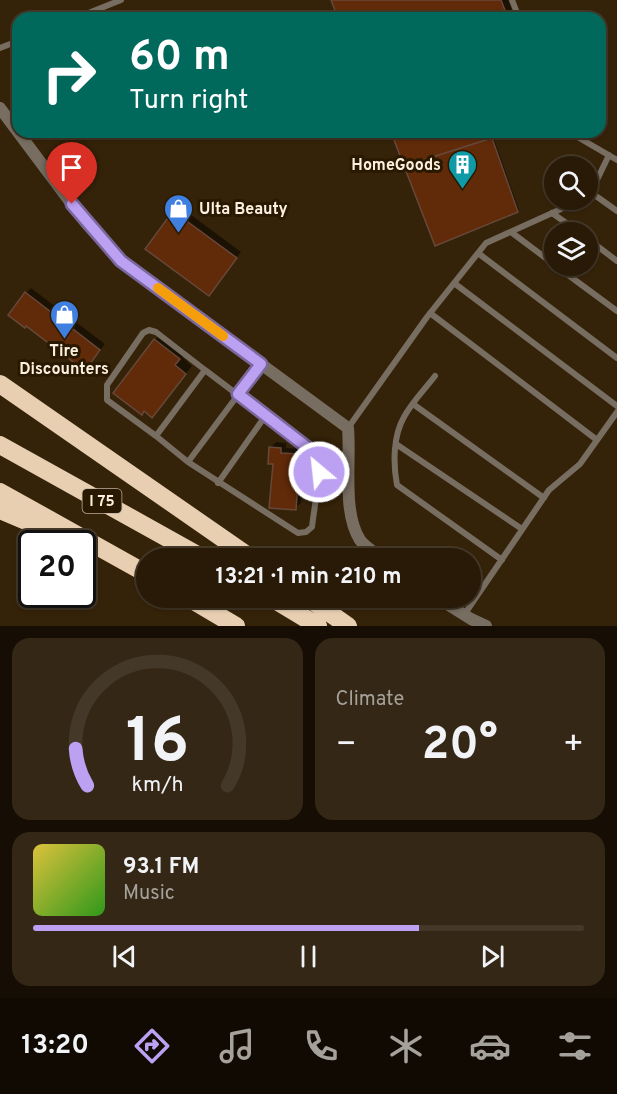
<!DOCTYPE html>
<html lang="en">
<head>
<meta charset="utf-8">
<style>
  :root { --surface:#281a07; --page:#342715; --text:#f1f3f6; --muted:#a5a19b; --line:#443828; --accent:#bca0f2 }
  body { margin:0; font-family:Overpass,sans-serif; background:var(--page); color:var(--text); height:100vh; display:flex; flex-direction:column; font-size:22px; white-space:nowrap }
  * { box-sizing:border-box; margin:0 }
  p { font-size:20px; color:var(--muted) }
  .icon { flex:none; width:33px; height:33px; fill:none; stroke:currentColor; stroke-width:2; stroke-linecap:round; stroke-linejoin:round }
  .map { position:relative; height:626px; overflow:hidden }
  .sheet { display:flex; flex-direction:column; gap:12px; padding:12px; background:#160e04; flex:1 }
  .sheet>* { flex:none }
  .top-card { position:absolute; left:12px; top:12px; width:594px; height:126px; border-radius:18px; box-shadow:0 2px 4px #0004,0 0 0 2px var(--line); background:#00695c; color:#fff; overflow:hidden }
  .buttons { position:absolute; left:544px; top:156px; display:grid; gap:12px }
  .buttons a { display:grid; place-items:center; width:54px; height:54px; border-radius:50%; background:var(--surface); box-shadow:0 2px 4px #0004,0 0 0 2px var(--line); font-size:30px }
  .speed { position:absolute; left:18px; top:530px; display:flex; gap:12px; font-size:30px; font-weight:700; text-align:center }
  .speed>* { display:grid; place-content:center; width:78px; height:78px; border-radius:50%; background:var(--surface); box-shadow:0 2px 4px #0004,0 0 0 2px var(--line); line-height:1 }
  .speed .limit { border:3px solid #111; border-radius:9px; background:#fff; color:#111 }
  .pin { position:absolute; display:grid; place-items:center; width:51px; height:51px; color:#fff; margin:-62px -26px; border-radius:50% 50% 50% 0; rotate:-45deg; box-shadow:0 0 6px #0007 }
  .pin .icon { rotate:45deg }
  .me { position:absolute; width:66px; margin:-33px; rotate:332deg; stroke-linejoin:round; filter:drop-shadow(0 0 4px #0008) }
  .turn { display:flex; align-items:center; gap:21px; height:126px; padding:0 18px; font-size:27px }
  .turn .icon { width:78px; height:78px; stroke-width:2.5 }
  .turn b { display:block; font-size:42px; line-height:51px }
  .big { font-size:45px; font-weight:700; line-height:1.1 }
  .sheet .tile { flex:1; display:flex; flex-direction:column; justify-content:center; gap:9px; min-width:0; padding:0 21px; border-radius:18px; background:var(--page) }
  .sheet .dial { align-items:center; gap:0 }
  .dial svg { height:156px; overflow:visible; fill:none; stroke:var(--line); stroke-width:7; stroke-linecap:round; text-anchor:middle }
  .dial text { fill:var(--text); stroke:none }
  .song { display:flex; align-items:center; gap:18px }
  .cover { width:72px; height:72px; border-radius:9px; background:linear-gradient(135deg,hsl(50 70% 55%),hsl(110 70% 35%)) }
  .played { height:6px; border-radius:3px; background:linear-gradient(90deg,var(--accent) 70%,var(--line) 70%) }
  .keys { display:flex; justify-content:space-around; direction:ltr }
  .heat { display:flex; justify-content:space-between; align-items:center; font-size:33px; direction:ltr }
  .sheet .tiles { flex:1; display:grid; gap:12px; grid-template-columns:1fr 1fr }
  .tile:last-child { grid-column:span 2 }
  .trip { position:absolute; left:136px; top:548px; width:345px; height:60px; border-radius:30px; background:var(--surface); box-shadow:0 2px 4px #0004,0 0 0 2px var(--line); font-weight:700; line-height:60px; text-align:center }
  .tabs { display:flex; height:96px; justify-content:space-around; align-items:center; background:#100a03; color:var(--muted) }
  .tabs .icon { width:42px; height:42px }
  .tabs .current { color:var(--accent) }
  .tabs b { font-size:27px; color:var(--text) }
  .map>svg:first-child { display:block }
  .shadow { fill:#0007 }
  .building { fill:#612a09; stroke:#66483a; stroke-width:1.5 }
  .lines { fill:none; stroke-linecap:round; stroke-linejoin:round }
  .service { stroke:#776d61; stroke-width:6 }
  .minor { stroke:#776d61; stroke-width:12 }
  .motorway { stroke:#e8cfb2; stroke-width:18 }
  .route-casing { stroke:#7a689d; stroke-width:15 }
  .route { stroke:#bca0f2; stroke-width:10 }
  .slow { stroke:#f59e0b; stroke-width:10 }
  .labels { text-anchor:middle; stroke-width:6; stroke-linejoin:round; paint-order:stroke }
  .shield { fill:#2a1901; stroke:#bdb09e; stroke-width:1.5 }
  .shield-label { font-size:15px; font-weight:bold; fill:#fcf0e1 }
  .poi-label { font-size:16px; font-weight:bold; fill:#fcf0e1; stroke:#2a1901; text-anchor:end }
</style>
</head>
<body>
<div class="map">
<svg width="617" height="626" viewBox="0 0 617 626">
  <rect width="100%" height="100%" fill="#352309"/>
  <path class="shadow" d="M333,0H508L515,18H343Z
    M392,132H497L493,136L519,210L517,211Z
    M179,206L241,252L214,288L147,248Z
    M31,288L105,344L85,369L26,293Z
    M162,333L186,351L182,357L192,366L159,408L155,340Z
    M276,442L286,443V448L305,449L301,503L295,508L274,463L270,448Z"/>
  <path class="building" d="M331,0H501L508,18H338Z
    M391,132H496V137L404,166Z
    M492,138L518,212L435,246L404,166Z
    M173,211L237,258L209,296L145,249Z
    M25,292L100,350L85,371L26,326L25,328L8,315Z
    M154,339L180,359L175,365L186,374L152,418L144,411L142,415L113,393Z
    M269,447L281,448V453L300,454L296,510L269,508L273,464H268Z"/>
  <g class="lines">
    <path class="service" d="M512,0L519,18
      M99,9L103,18
      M76,18L121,0
      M0,48L18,41
      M569,132L617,160
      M589,191L617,211
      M588,192L594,186L609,155
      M552,213L579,232
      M511,232L555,265
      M588,239L617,261
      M478,253L617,358
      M556,266L617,311
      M454,283L617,406
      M430,313L597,440
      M435,376C425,389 412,402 404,417C393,436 393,464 397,485L502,560
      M413,404L544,498
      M348,428L427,317L486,243L581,200
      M156,436L107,400V385L143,333L149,330L156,332L205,370
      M396,444L522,529
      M188,462L298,533L306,532L312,527C315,499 324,473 308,448L205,370L156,436L188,462L261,364
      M218,483L266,415
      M464,615L549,490L580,464L617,412"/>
    <path class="minor" d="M0,108L86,223L121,261L348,428C351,461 342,512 360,540C365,547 375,553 382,558
      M436,597L471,619L486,626"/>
    <path class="motorway" d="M0,384L251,558
      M0,445L203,558
      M0,492L147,574
      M0,510L59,535
      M187,597L236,626
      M270,597L318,626
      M307,597L348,626"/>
  </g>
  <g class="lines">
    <defs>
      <path id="route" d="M72,204L121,261L261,364L238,394L308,448L314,457L319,472"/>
    </defs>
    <use href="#route" class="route-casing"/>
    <use href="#route" class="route"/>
    <path class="slow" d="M158,288L223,336"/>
  </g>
  <defs>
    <symbol id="building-pin" viewBox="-11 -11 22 30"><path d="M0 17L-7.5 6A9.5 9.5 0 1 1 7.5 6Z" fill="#0f9aa8" stroke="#2a1901"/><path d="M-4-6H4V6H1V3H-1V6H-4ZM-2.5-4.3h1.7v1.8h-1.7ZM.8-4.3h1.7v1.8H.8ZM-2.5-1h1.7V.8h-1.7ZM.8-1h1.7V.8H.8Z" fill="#fff"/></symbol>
    <symbol id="shop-pin" viewBox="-11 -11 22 30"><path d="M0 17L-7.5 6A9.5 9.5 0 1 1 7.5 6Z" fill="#3f7fe0" stroke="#2a1901"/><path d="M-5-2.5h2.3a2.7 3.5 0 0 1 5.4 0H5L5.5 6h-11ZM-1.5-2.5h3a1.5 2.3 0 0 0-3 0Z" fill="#fff"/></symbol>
  </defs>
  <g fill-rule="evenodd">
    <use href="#building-pin" x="446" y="148" width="33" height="45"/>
    <use href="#shop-pin" x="162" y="192" width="33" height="45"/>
    <use href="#shop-pin" x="48" y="298" width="33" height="45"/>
  </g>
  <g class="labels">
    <rect class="shield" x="82.5" y="489" width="39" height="24" rx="4.5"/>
    <g class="shield-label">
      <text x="102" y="506">I 75</text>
    </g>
    <g class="poi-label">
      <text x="441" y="170">HomeGoods</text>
      <text x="199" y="214" text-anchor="start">Ulta Beauty</text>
      <text x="64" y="356" text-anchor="middle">Tire<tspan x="64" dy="18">Discounters</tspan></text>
    </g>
  </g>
</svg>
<div class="buttons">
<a><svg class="icon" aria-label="search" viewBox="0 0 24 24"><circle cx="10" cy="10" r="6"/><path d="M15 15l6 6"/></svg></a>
<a><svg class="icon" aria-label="layers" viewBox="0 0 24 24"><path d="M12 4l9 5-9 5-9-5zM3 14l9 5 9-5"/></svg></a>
</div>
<div class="speed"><div class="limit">20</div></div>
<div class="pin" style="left:72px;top:204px;background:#d93025"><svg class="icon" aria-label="arrive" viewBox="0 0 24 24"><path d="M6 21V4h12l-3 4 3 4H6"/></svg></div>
<svg class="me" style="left:319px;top:472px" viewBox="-20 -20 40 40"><circle r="17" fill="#bca0f2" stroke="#fff" stroke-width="3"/><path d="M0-11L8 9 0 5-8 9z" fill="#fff"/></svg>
<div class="trip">13:21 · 1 min · 210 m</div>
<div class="top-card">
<div class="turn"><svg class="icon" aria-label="right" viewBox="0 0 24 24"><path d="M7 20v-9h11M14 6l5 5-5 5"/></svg><div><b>60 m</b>Turn right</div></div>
</div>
</div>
<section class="sheet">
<div class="tiles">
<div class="tile dial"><svg viewBox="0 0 100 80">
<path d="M14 69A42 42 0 1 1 86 69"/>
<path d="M14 69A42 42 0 0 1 8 50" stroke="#bca0f2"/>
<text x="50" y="56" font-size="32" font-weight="700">16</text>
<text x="50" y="72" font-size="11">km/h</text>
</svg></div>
<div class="tile"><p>Climate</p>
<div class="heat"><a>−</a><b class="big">20°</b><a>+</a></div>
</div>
<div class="tile">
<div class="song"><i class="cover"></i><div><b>93.1 FM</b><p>Music</p></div></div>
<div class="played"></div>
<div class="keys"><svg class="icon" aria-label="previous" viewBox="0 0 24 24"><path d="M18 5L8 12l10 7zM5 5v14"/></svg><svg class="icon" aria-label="pause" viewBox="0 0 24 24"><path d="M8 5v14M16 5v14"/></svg><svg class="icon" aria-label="next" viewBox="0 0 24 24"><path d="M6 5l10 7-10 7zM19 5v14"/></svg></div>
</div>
</div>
</section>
<nav class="tabs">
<b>13:20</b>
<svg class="icon current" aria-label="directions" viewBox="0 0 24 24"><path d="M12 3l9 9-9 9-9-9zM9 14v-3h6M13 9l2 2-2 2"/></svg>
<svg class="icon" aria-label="music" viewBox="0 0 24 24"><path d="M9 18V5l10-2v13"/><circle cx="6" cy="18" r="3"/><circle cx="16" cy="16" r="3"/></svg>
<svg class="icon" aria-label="phone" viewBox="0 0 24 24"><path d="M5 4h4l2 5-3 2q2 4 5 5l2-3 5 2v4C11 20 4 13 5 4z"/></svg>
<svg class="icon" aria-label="climate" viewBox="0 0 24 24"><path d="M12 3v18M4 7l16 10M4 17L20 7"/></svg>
<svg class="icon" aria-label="car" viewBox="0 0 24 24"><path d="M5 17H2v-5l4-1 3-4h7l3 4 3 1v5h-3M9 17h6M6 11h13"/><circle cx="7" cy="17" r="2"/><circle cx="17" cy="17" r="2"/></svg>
<svg class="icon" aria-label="filters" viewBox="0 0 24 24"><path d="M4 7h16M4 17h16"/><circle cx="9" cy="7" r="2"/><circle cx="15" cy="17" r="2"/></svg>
</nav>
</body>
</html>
